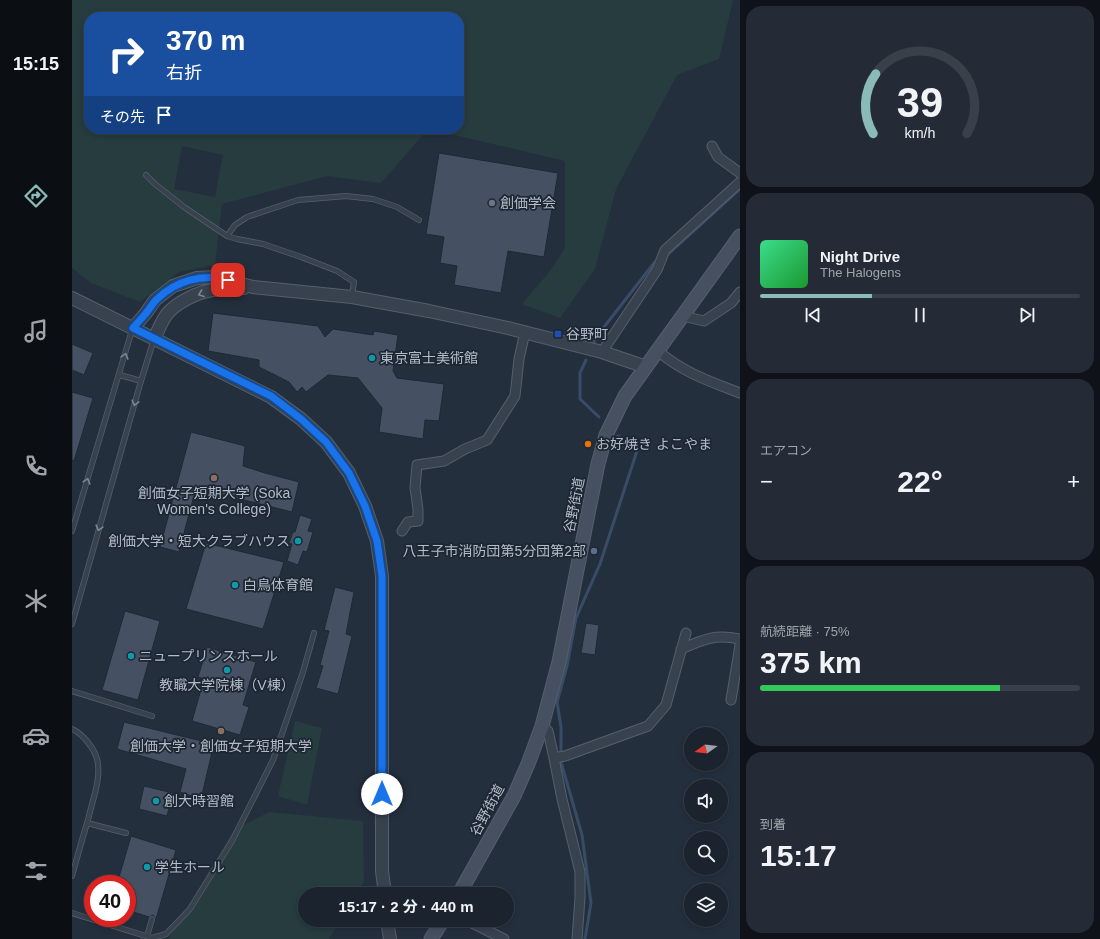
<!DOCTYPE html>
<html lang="ja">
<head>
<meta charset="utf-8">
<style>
  :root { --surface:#1b232e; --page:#242b36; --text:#f1f3f6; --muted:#a0a4aa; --line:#39404a; --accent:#8bbbb9 }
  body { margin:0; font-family:Helvetica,"Noto Sans JP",sans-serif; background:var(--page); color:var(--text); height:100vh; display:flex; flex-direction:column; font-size:15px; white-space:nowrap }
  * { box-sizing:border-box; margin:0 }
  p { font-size:13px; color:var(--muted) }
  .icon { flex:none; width:22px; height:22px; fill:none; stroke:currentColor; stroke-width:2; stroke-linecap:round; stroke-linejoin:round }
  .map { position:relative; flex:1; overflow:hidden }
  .panel { display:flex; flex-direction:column; gap:6px; padding:6px; background:#0f1319; width:360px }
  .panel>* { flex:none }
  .guide { position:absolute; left:12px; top:12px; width:380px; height:122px; border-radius:16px; box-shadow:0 2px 6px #0003,0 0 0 1px var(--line); background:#1a4fa0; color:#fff; overflow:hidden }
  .needle { width:26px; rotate:256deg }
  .controls { position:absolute; left:612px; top:727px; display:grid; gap:8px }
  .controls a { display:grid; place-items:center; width:44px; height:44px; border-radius:50%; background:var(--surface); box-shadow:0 2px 6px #0003,0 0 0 1px var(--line); font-size:20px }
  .speed { position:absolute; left:12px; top:875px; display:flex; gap:8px; font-size:20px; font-weight:700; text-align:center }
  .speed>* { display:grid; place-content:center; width:52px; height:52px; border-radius:50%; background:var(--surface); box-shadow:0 2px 6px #0003,0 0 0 1px var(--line); line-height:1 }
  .speed .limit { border:6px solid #d22; background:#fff; color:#111 }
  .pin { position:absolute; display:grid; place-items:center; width:34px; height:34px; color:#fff; margin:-17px; border-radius:8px; box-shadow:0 2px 6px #0006 }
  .me { position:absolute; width:44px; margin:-22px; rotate:0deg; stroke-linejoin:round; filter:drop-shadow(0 0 3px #0008) }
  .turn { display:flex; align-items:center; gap:14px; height:84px; padding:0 16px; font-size:18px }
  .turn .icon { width:52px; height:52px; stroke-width:2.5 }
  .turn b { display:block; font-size:28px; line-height:34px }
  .then { display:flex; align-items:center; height:38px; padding:0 16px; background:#0003; gap:8px; font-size:15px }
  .big { font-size:30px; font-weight:700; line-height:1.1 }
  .panel .tile { flex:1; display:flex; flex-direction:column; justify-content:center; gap:6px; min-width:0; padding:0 14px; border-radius:16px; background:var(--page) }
  .panel .dial { align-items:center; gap:0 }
  .dial svg { height:104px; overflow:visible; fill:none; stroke:var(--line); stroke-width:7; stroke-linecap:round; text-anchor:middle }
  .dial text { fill:var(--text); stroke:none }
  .song { display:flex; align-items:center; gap:12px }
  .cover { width:48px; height:48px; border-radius:6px; background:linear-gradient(135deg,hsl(150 70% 55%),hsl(130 70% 35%)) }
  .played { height:4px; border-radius:2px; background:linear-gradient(90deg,var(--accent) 35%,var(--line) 35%) }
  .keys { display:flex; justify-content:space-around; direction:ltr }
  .heat { display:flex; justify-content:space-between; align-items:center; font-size:22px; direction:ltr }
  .charge { height:6px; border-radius:3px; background:linear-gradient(90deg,#34c759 75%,var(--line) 0) }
  .trip { position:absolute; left:226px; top:887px; width:216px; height:40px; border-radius:20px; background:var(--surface); box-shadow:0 2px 6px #0003,0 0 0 1px var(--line); font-weight:700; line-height:40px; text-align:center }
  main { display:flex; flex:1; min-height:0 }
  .dock { display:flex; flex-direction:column; width:72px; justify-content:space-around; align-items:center; background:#0b0e12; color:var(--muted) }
  .dock .icon { width:28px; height:28px }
  .dock .active { color:var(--accent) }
  .dock b { font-size:18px; color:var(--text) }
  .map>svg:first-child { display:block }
  .green { fill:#263c3f; fill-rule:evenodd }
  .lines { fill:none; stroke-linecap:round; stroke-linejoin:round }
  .stream { stroke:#394c67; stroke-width:3 }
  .building { fill:#455162; stroke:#1f2835 }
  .service-casing { stroke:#565f6c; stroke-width:6 }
  .minor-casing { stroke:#565f6c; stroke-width:11 }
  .tertiary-casing { stroke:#565f6c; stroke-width:14 }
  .secondary-casing { stroke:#565f6c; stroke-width:15 }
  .service { stroke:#38414e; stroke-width:4.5 }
  .minor { stroke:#38414e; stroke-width:9 }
  .tertiary { stroke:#38414e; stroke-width:12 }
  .secondary { stroke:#465061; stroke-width:13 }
  .oneway { stroke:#7c8592 }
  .route-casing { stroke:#114b97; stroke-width:10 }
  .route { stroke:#1a73e8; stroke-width:7 }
  .worship-dot { fill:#6b7280; stroke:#1d2633; stroke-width:1.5 }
  .transit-dot { fill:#1a4fb4; stroke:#1d2633; stroke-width:1.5 }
  .culture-dot { fill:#0f9aa8; stroke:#1d2633; stroke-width:1.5 }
  .food-dot { fill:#e8710a; stroke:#1d2633; stroke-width:1.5 }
  .education-dot { fill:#8d6e63; stroke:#1d2633; stroke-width:1.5 }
  .service-dot { fill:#5c6f8a; stroke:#1d2633; stroke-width:1.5 }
  .labels { text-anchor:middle; stroke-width:3.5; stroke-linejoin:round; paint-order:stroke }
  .poi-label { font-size:14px; fill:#b4bcc9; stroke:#1d2633; text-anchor:start }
  .street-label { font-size:14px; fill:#b4bcc9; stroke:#1d2633 }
</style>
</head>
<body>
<main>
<nav class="dock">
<b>15:15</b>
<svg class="icon active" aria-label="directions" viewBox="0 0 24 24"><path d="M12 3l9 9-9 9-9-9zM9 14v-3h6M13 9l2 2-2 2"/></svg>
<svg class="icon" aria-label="music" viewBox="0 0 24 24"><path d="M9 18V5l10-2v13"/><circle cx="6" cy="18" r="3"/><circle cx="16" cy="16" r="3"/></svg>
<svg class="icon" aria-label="phone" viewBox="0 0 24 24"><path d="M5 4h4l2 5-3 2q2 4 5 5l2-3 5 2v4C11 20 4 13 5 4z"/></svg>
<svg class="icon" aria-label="climate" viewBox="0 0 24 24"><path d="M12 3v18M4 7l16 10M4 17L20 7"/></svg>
<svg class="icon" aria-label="car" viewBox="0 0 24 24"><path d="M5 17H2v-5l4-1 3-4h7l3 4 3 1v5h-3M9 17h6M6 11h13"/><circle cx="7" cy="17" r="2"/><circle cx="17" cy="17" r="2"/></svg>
<svg class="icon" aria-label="filters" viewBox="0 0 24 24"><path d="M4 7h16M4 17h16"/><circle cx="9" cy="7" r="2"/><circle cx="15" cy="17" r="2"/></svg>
</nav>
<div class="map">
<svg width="668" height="939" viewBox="0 0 668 939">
  <rect width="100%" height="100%" fill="#242f3e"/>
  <path class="green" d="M0,0H661L647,59L605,75L544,189L523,269L488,318L450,304L478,271L493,248V161L357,129H387V17H17V129H356L309,183L255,176L150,204L143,265L107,272L68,302L19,283L0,268ZM110,146L151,155L143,197L102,189Z
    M223,721L250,728L235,805L206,796Z
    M197,812L291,821L292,882L285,894H233V920H269L257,939H96L162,830Z"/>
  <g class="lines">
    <path class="stream" d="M594,256L668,189
      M522,342L525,336L582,263L586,260
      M514,360L508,373V399L527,417
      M513,939L519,903L510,835L489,762V727L485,702L495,666L504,618L528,564L565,451L546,436"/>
  </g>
  <path class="building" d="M367,153L486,173L472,257L436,251L429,293L382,285L385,266L368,263L372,237L354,234Z
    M141,313L246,326L253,337L261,329L301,335L302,331L326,335L321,371L325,378L372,384L367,421L353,420L351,439L307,432L310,408L286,378L256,375L234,392L230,387L225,392L217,382L187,367V360L136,351Z
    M0,344L21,353L12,375L0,370Z
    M0,392L21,398L2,461L0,460Z
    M119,432L173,446L171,466L193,473L227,482L220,512L124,488L107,552L88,547Z
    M228,515L240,519L236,531L241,532L235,552L231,551L226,565L215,561L220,544L217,543L221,532H223Z
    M134,543L212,562L191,629L114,609Z
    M263,587L282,592L274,634L280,636L266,694L244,688L251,666L248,665L257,631L252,630Z
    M53,611L88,621L66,700L30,690Z
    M514,623L527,625L523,655L509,653Z
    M135,647L184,662L171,705L177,707L168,735L120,721L132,679L126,677Z
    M52,722L142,744L129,799L108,792L114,769L45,749Z
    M72,786L101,793L95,816L67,809Z
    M59,836L104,850L84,919L81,915L77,917L55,910V884H45Z"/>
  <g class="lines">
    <defs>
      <path id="service" d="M74,175L83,184L112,207L155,236L165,239L191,244L229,257L265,271L282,282L280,296
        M155,236L163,225L175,217L226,200L274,196L301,199L325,207L347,220
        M48,375L69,381
        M0,531L60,330
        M0,624L69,381L82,339
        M0,691L80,716
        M0,729C11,734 22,748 25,759C30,778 20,801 16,820C10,839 5,858 0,876
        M15,823L54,833
        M0,913L80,938L94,934L118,909L160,841L201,760L231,672L242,633
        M75,936L80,919"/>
      <path id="minor" d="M640,146L646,157L668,173
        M611,316L632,321L659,303L668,292
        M586,351C612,373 637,381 668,393
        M530,352L585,270L593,250L668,182
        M330,531L336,522L346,521V509L343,488L345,465L372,461L393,449L415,440L443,396L447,359L453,332
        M609,649C632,639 643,634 668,639
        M659,700L668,645
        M470,726L476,731L482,758L490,799L508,872V898L505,939
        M482,758L493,756L576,726L594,705L614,633
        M394,920L432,939"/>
      <path id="tertiary" d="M0,298L199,397L229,419L254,442L277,473L293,506L305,541L310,576V871L313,894
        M61,328L74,313L83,300L101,286L125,278L143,277L181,287L280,297L357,311L436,328L530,352L574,367
        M82,339C86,331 89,322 95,314C105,302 126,292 141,290C151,288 162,288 172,288
        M315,920L318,939"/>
      <path id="secondary" d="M387,894L442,796L456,764L470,726L487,662L516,514L526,464L534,435L553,396L668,236
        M359,939L371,920"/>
    </defs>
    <use href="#service" class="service-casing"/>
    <use href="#minor" class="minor-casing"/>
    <use href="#tertiary" class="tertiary-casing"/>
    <use href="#secondary" class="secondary-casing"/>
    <use href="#service" class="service"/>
    <use href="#minor" class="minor"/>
    <use href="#tertiary" class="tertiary"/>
    <use href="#secondary" class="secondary"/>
  </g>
  <defs><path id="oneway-chevron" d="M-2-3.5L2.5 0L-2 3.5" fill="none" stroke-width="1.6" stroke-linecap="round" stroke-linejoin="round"/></defs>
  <g class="oneway">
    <use href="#oneway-chevron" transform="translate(129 294) rotate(160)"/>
    <use href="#oneway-chevron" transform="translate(53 356) rotate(-74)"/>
    <use href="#oneway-chevron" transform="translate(63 403) rotate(105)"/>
    <use href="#oneway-chevron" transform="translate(15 481) rotate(-73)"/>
    <use href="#oneway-chevron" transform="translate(27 528) rotate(106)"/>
  </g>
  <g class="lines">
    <defs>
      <path id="route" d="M156,280C130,273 104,281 85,299C81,303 78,308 75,312C71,317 66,322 61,328L199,396L229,419L254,442L277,473L293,506L305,541L310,576V794"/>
    </defs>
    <use href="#route" class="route-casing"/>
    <use href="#route" class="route"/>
  </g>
  <circle class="worship-dot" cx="420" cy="203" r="4"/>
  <rect class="transit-dot" x="482" y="330" width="8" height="8" rx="2"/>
  <g class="culture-dot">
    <circle cx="300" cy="358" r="4"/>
    <circle cx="226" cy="541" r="4"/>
    <circle cx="163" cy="585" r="4"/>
    <circle cx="59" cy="656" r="4"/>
    <circle cx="155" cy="670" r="4"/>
    <circle cx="84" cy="801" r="4"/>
    <circle cx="75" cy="867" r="4"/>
  </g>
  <circle class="food-dot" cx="516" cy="444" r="4"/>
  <g class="education-dot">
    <circle cx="142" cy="478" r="4"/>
    <circle cx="149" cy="731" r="4"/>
  </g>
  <circle class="service-dot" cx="522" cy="551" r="4"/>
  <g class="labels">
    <g class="poi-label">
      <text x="428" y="208">創価学会</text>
      <text x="494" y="339">谷野町</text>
      <text x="308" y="363">東京富士美術館</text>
      <text x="524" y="449">お好焼き よこやま</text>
      <text x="142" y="498" text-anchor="middle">創価女子短期大学 (Soka<tspan x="142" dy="16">Women's College)</tspan></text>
      <text x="218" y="546" text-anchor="end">創価大学・短大クラブハウス</text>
      <text x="514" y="556" text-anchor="end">八王子市消防団第5分団第2部</text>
      <text x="171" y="590">白鳥体育館</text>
      <text x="67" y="661">ニュープリンスホール</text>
      <text x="155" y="690" text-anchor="middle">教職大学院棟（V棟）</text>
      <text x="149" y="751" text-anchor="middle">創価大学・創価女子短期大学</text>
      <text x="92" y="806">創大時習館</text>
      <text x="83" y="872">学生ホール</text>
    </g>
    <g class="street-label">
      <text transform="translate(502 505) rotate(-79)" y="5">谷野街道</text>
      <text transform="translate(415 810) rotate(-62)" y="5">谷野街道</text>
    </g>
  </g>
</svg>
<div class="controls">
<a><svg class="needle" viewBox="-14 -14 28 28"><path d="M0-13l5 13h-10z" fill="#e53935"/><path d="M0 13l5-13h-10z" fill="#a0a4aa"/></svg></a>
<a><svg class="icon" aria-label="sound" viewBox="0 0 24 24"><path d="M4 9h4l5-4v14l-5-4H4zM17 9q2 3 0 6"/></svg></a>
<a><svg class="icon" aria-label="search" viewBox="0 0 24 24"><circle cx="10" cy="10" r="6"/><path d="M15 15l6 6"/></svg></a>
<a><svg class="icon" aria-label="layers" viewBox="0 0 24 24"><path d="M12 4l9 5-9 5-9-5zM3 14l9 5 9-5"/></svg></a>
</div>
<div class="speed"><div class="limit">40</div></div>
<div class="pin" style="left:156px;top:280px;background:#d93025"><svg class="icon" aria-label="arrive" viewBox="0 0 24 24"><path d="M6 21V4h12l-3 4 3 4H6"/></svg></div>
<svg class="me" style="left:310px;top:794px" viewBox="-20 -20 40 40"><circle r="19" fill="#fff"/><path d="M0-13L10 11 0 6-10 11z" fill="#1a73e8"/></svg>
<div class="trip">15:17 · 2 分 · 440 m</div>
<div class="guide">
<div class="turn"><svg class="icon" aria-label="right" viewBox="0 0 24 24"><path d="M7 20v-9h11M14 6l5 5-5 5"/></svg><div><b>370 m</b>右折</div></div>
<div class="then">その先<svg class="icon" aria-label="arrive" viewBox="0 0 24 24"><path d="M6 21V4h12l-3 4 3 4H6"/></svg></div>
</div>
</div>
<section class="panel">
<div class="tile dial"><svg viewBox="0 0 100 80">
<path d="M14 69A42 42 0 1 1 86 69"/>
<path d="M14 69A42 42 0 0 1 16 23" stroke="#8bbbb9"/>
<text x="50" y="56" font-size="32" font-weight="700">39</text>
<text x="50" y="72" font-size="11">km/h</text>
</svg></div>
<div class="tile">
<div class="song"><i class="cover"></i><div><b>Night Drive</b><p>The Halogens</p></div></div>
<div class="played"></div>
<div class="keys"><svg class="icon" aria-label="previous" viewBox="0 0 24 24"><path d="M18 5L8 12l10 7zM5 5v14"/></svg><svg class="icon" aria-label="pause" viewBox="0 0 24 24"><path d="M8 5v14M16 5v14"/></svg><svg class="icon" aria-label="next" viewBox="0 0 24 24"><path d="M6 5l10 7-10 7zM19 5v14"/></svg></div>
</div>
<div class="tile"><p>エアコン</p>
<div class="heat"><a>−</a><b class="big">22°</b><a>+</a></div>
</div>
<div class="tile"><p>航続距離 · 75%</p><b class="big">375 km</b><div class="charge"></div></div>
<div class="tile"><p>到着</p><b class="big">15:17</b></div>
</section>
</main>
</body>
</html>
